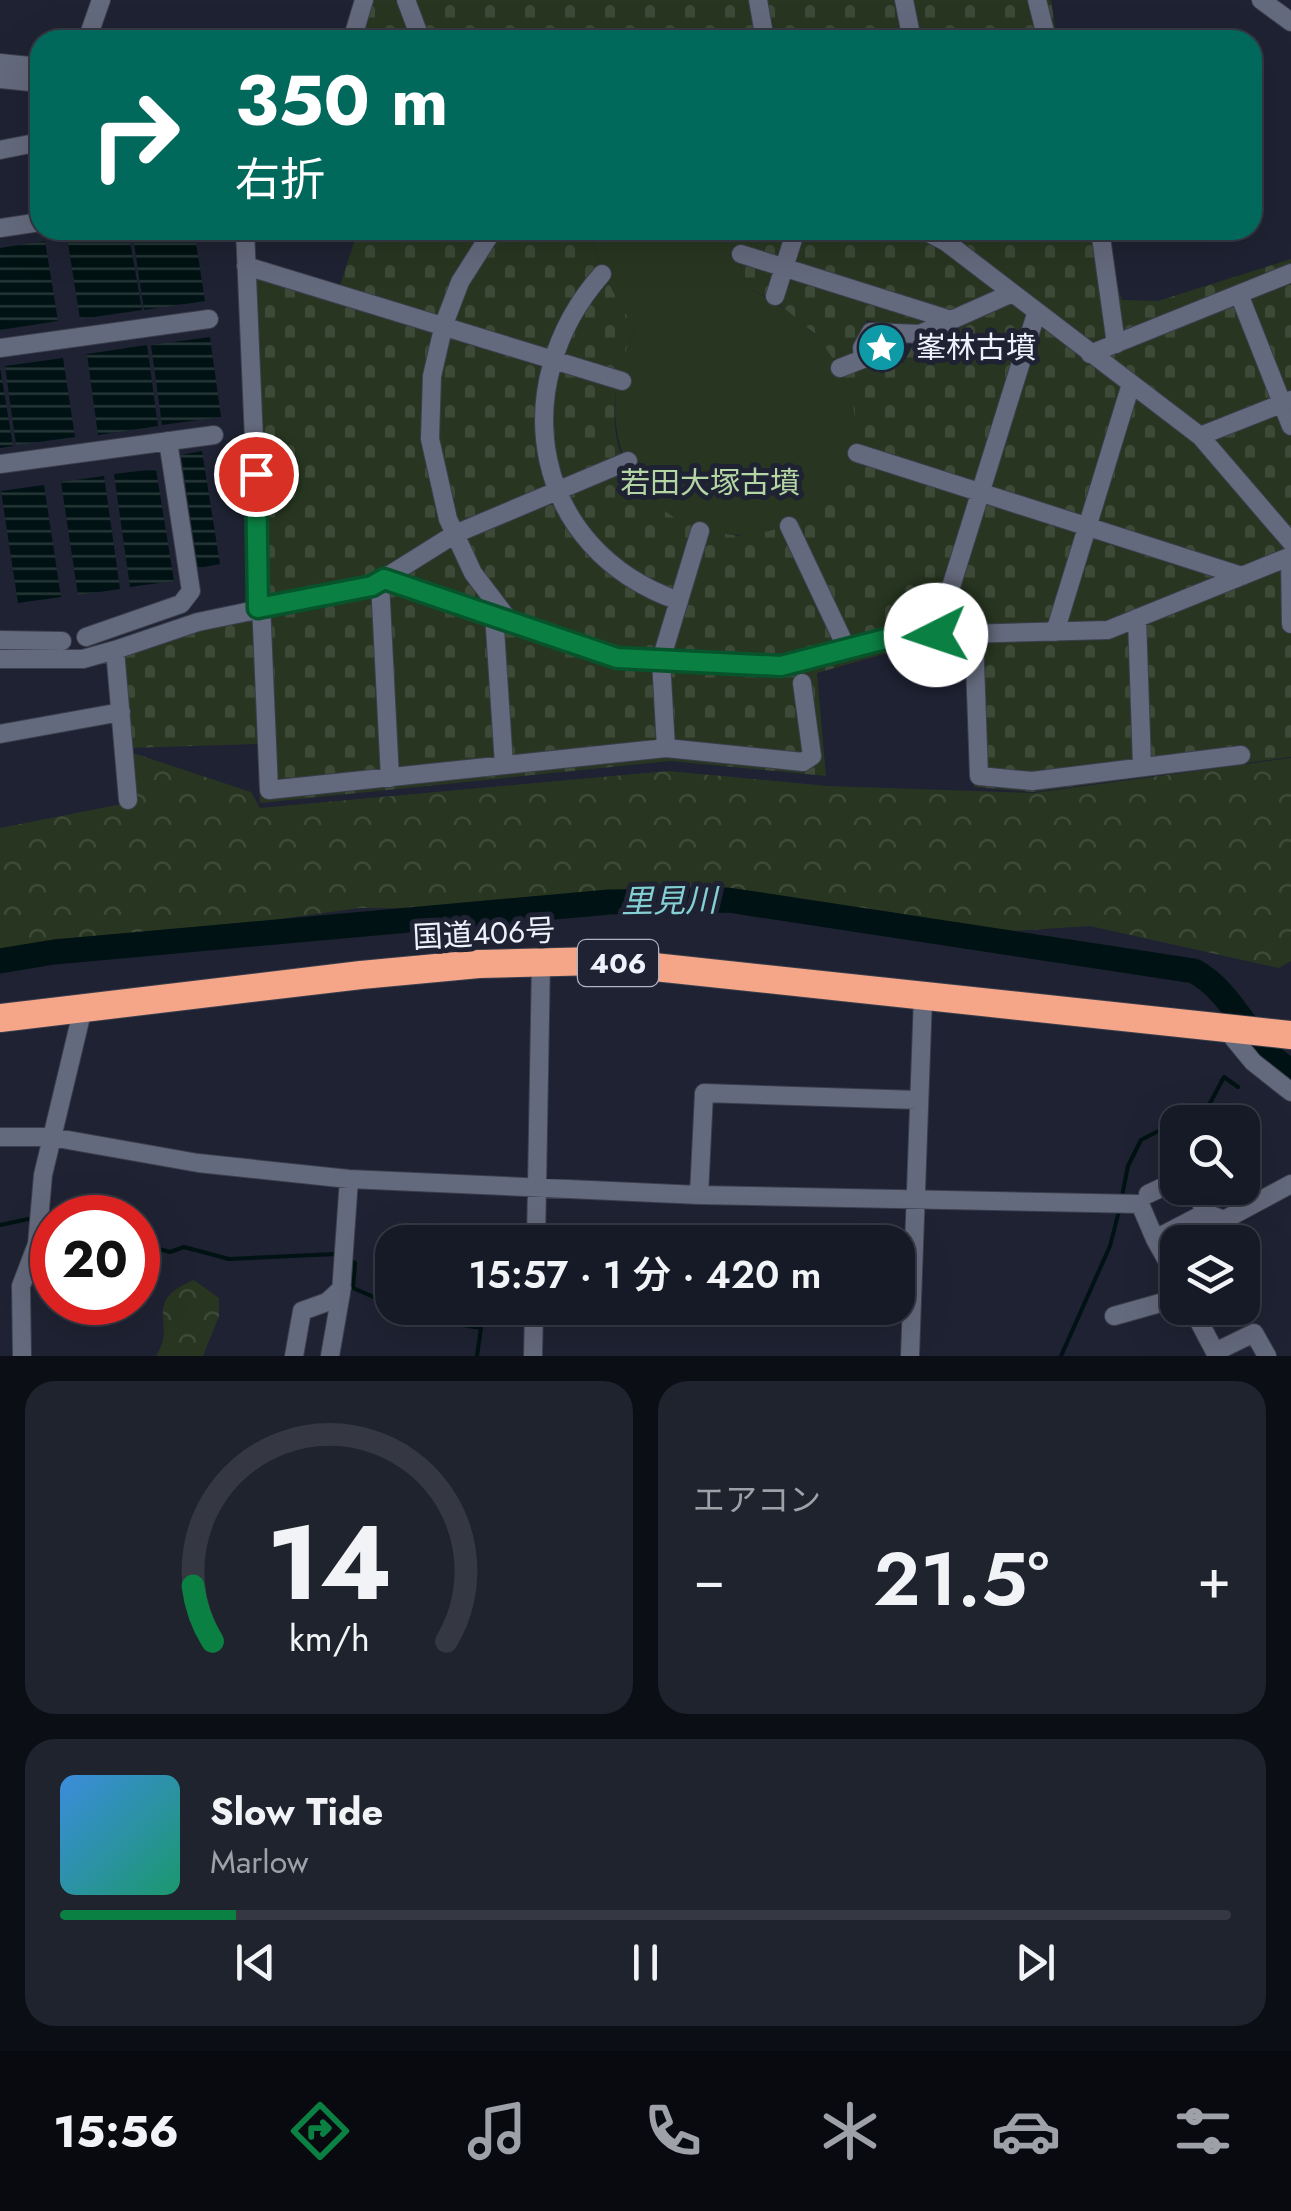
<!DOCTYPE html>
<html lang="ja">
<head>
<meta charset="utf-8">
<style>
  :root { --surface:#161a26; --page:#1f232e; --text:#f1f3f6; --muted:#9ea1a7; --line:#353843; --accent:#0b8043 }
  body { margin:0; font-family:Jost,"Noto Sans JP",sans-serif; background:var(--page); color:var(--text); height:100vh; display:flex; flex-direction:column; font-size:38px; white-space:nowrap }
  * { box-sizing:border-box; margin:0 }
  p { font-size:32px; color:var(--muted) }
  .icon { flex:none; width:55px; height:55px; fill:none; stroke:currentColor; stroke-width:2; stroke-linecap:round; stroke-linejoin:round }
  .map { position:relative; height:1356px; overflow:hidden }
  .details { display:flex; flex-direction:column; gap:25px; padding:25px; background:#0c0e15; flex:1 }
  .details>* { flex:none }
  .hud { position:absolute; left:30px; top:30px; width:1232px; height:210px; border-radius:30px; box-shadow:0 10px 40px #0002,0 0 0 2px var(--line); background:#00695c; color:#fff; overflow:hidden }
  .tools { position:absolute; left:1160px; top:1105px; display:grid; gap:20px }
  .tools a { display:grid; place-items:center; width:100px; height:100px; border-radius:20px; background:var(--surface); box-shadow:0 10px 40px #0002,0 0 0 2px var(--line); font-size:50px }
  .speed { position:absolute; left:30px; top:1195px; display:flex; gap:20px; font-size:50px; font-weight:700; text-align:center }
  .speed>* { display:grid; place-content:center; width:130px; height:130px; border-radius:50%; background:var(--surface); box-shadow:0 10px 40px #0002,0 0 0 2px var(--line); line-height:1 }
  .speed .limit { border:15px solid #d22; background:#fff; color:#111 }
  .pin { position:absolute; display:grid; place-items:center; width:85px; height:85px; color:#fff; margin:-42px; border:5px solid #fff; border-radius:50%; box-shadow:0 2px 10px #0007 }
  .me { position:absolute; width:110px; margin:-55px; rotate:266deg; stroke-linejoin:round; filter:drop-shadow(0 0 8px #0008) }
  .turn { display:flex; align-items:center; gap:35px; height:210px; padding:0 40px; font-size:45px }
  .turn .icon { width:130px; height:130px; stroke-width:2.5 }
  .turn b { display:block; font-size:70px; line-height:85px }
  .big { font-size:75px; font-weight:600; line-height:1.1 }
  .details .widget { flex:1; display:flex; flex-direction:column; justify-content:center; gap:15px; min-width:0; padding:0 35px; border-radius:30px; background:var(--page) }
  .details .dial { align-items:center; gap:0 }
  .dial svg { height:260px; overflow:visible; fill:none; stroke:var(--line); stroke-width:7; stroke-linecap:round; text-anchor:middle }
  .dial text { fill:var(--text); stroke:none }
  .song { display:flex; align-items:center; gap:30px }
  .cover { width:120px; height:120px; border-radius:15px; background:linear-gradient(135deg,hsl(210 70% 55%),hsl(160 70% 35%)) }
  .played { height:10px; border-radius:5px; background:linear-gradient(90deg,var(--accent) 15%,var(--line) 15%) }
  .keys { display:flex; justify-content:space-around; direction:ltr }
  .heat { display:flex; justify-content:space-between; align-items:center; font-size:55px; direction:ltr }
  .details .tiles { flex:1; display:grid; gap:25px; grid-template-columns:1fr 1fr }
  .widget:last-child { grid-column:span 2 }
  .trip { position:absolute; left:375px; top:1225px; width:540px; height:100px; border-radius:30px; background:var(--surface); box-shadow:0 10px 40px #0002,0 0 0 2px var(--line); font-weight:600; line-height:100px; text-align:center }
  .tab-bar { display:flex; height:160px; justify-content:space-around; align-items:center; background:#090a0f; color:var(--muted) }
  .tab-bar .icon { width:70px; height:70px }
  .tab-bar .on { color:var(--accent) }
  .tab-bar b { font-size:45px; color:var(--text) }
  .map>svg:first-child { display:block }
  .forest { fill:url(#forest-crowns) }
  .cemetery { fill:url(#cemetery-stones); fill-rule:evenodd }
  .park { fill:#283621 }
  .water { fill:url(#water-rules) }
  .lines { fill:none; stroke-linecap:round; stroke-linejoin:round }
  .stream { stroke:#001213; stroke-width:4 }
  .river { stroke:#001213; stroke-width:25 }
  .minor-casing { stroke:#3b3e4c; stroke-width:20 }
  .highway-casing { stroke:#3b3e4c; stroke-width:30 }
  .minor { stroke:#646a7d; stroke-width:18 }
  .highway { stroke:#f5a688; stroke-width:28 }
  .route-casing { stroke:#07532c; stroke-width:25 }
  .route { stroke:#0b8043; stroke-width:18 }
  .labels { text-anchor:middle; stroke-width:10; stroke-linejoin:round; paint-order:stroke }
  .shield { fill:#1e2232; stroke:#b0b4c0; stroke-width:2.5 }
  .shield-label { font-size:28px; font-weight:bold; fill:#eef2fd }
  .poi-label { font-size:30px; fill:#eef2fd; stroke:#1e2232; text-anchor:start }
  .park-label { font-size:30px; fill:#b4d6a5; stroke:#1e2232 }
  .street-label { font-size:30px; fill:#eef2fd; stroke:#1e2232 }
  .water-label { font-size:32px; font-style:italic; fill:#84d0d4; stroke:#1e2232 }
</style>
</head>
<body>
<div class="map">
<svg width="1291" height="1356" viewBox="0 0 1291 1356">
  <defs>
    <pattern id="forest-crowns" width="20" height="18" patternUnits="userSpaceOnUse" patternTransform="scale(2.5)"><rect width="20" height="18" fill="#283621"/><path d="M2 6a3 3 0 1 1 6 0M12 15a3 3 0 1 1 6 0" fill="none" stroke="#3d4a37"/></pattern>
    <pattern id="cemetery-stones" width="16" height="16" patternUnits="userSpaceOnUse" patternTransform="scale(2.5)"><rect width="16" height="16" fill="#283621"/><path d="M2 7V4a2 2 0 0 1 4 0v3zM10 15v-3a2 2 0 0 1 4 0v3z" fill="#3d4a37"/></pattern>
    <pattern id="water-rules" width="6" height="5" patternUnits="userSpaceOnUse" patternTransform="scale(2.5)"><rect width="6" height="5" fill="#001213"/><path d="M0 2.5h6" fill="none" stroke="#263536"/></pattern>
  </defs>
  <rect width="100%" height="100%" fill="#1e2232"/>
  <path class="forest" d="M130,752L251,792L260,808L668,771L828,786L1034,793L1291,758V961L1279,968L1090,926L997,932L885,911L735,896L591,898L526,909L360,908L147,937L0,964V828L132,802Z
    M194,1280L219,1298V1316L203,1356H156C178,1323 140,1302 194,1280Z"/>
  <path class="cemetery" d="M373,0H1051L1057,40H359Z
    M358,230H569L590,236L603,273L635,330C616,367 602,435 631,471C639,483 655,492 666,501C695,524 703,531 740,536L815,334L775,301L748,288L728,230H1105L1107,256L1122,300L1158,301L1291,259V757L1033,792L974,787L971,650H898L817,673L826,776L670,761L260,803L258,744L128,748L124,657L202,629L267,614L254,273L336,298ZM867,320L919,334L904,362L882,373L854,362Z"/>
  <path class="park" d="M569,230H728L748,288C793,310 828,339 847,386C899,522 703,593 633,475C606,431 612,375 635,330L603,273L590,236Z"/>
  <path class="water" d="M128,230L142,310L80,319L67,237Z
    M132,230H194L205,301L144,310Z
    M45,241L58,321L0,330V248Z
    M210,337L221,417L162,425L151,345Z
    M147,345L158,426L98,435L87,354Z
    M63,358L75,437L16,445L5,366Z
    M0,367L13,446L0,448Z
    M202,451L220,564L198,568L181,455Z
    M156,469L174,581L130,587L114,474Z
    M104,476L120,589L78,595L61,482Z
    M44,485L61,597L18,603L1,491Z"/>
  <g class="lines">
    <path class="stream" d="M1122,1196L1128,1166L1141,1140L1209,1105L1224,1077L1238,1087
      M0,1225L33,1218
      M138,1243L170,1252L184,1247L229,1259L336,1254
      M348,1259L355,1263L353,1288L392,1305
      M399,1308L426,1319L481,1328L477,1356
      M1061,1356L1110,1246L1119,1211"/>
    <path class="river" d="M0,961L54,952L609,902L728,900L1194,971C1238,995 1249,1048 1291,1071"/>
    <defs>
      <path id="minor" d="M406,0L421,40
        M758,0L765,40
        M904,0L912,40
        M1037,0L1047,40
        M1261,0L1291,22
        M87,40L101,0
        M352,40L364,0
        M0,63L40,67
        M0,79L40,83
        M0,150L40,142
        M0,228L40,222
        M245,230L269,790L666,748L803,762L812,756L802,683
        M493,230L460,282L444,324L432,376L430,439L448,519L473,573L508,619L617,658L781,666L897,636L1108,630L1291,556
        M923,230L946,242L1200,436L1291,542
        M1100,230L1116,344
        M741,254L951,320
        M246,266L622,381
        M602,274C504,385 531,550 679,601
        M1239,294L1291,426
        M775,296L796,230
        M0,348L209,319
        M1090,354L1291,273
        M840,368L863,359L862,348L871,332L920,334L1010,294
        M1200,436L1291,400
        M857,453L1242,576
        M0,464L214,435
        M789,526L847,649
        M1290,557L1291,624
        M384,579L503,617
        M380,582L390,778
        M494,614L504,765
        M1137,618L1142,766
        M1055,632L1131,384
        M936,635L1036,314
        M974,635L979,776L1032,781L1241,755
        M86,637L181,604L191,591L168,441
        M0,640L62,641
        M0,659H83L115,650
        M0,734L121,712
        M666,748L661,660L700,531
        M128,800L115,650L198,622L372,586L455,534L628,461
        M1225,1028L1253,1062L1291,1092
        M0,1137H51L198,1163L349,1179L699,1195L1140,1204L1155,1239L1205,1213L1224,1220L1291,1184
        M1195,1188L1205,1213
        M1148,1194L1178,1180
        M699,1195L704,1093L918,1100
        M1155,1239L1178,1280
        M536,1242L541,961
        M1192,1308L1215,1352L1254,1333L1267,1356
        M1114,1316L1178,1298
        M22,1356L21,1286L37,1244L43,1175L83,1008
        M294,1356L302,1311L327,1302L342,1288
        M330,1356L341,1293L349,1179
        M533,1356L534,1308
        M910,1356L923,997"/>
      <path id="highway" d="M0,1018L361,975L479,964L598,961L1291,1035"/>
    </defs>
    <use href="#minor" class="minor-casing"/>
    <use href="#highway" class="highway-casing"/>
    <use href="#minor" class="minor"/>
    <use href="#highway" class="highway"/>
  </g>
  <g class="lines">
    <defs>
      <path id="route" d="M256,474L258,608L372,586L384,579L617,658L781,666L897,636L936,635"/>
    </defs>
    <use href="#route" class="route-casing"/>
    <use href="#route" class="route"/>
  </g>
  <defs>
    <symbol id="sight-disc" viewBox="-11 -11 22 22"><circle r="9.5" fill="#0f9aa8" stroke="#1e2232"/><path d="M0-6L1.8-2.2L6-1.7L2.9 1.2L3.7 5.4L0 3.3L-3.7 5.4L-2.9 1.2L-6-1.7L-1.8-2.2Z" fill="#fff"/></symbol>
  </defs>
  <g fill-rule="evenodd">
    <use href="#sight-disc" x="854" y="320" width="55" height="55"/>
  </g>
  <g class="labels">
    <rect class="shield" x="578" y="940" width="80" height="46" rx="8"/>
    <g class="shield-label">
      <text x="618" y="973">406</text>
    </g>
    <g class="poi-label">
      <text x="916" y="358">峯林古墳</text>
    </g>
    <g class="park-label">
      <text x="710" y="493">若田大塚古墳</text>
    </g>
    <g class="street-label">
      <text transform="translate(484 934) rotate(-3)" y="10">国道406号</text>
    </g>
    <g class="water-label">
      <text transform="translate(669 901) rotate(-1)" y="11">里見川</text>
    </g>
  </g>
</svg>
<div class="tools">
<a><svg class="icon" aria-label="search" viewBox="0 0 24 24"><circle cx="10" cy="10" r="6"/><path d="M15 15l6 6"/></svg></a>
<a><svg class="icon" aria-label="layers" viewBox="0 0 24 24"><path d="M12 4l9 5-9 5-9-5zM3 14l9 5 9-5"/></svg></a>
</div>
<div class="speed"><div class="limit">20</div></div>
<div class="pin" style="left:256px;top:474px;background:#d93025"><svg class="icon" aria-label="arrive" viewBox="0 0 24 24"><path d="M6 21V4h12l-3 4 3 4H6"/></svg></div>
<svg class="me" style="left:936px;top:635px" viewBox="-20 -20 40 40"><circle r="19" fill="#fff"/><path d="M0-13L10 11 0 6-10 11z" fill="#0b8043"/></svg>
<div class="trip">15:57 · 1 分 · 420 m</div>
<div class="hud">
<div class="turn"><svg class="icon" aria-label="right" viewBox="0 0 24 24"><path d="M7 20v-9h11M14 6l5 5-5 5"/></svg><div><b>350 m</b>右折</div></div>
</div>
</div>
<section class="details">
<div class="tiles">
<div class="widget dial"><svg viewBox="0 0 100 80">
<path d="M14 69A42 42 0 1 1 86 69"/>
<path d="M14 69A42 42 0 0 1 8 52" stroke="#0b8043"/>
<text x="50" y="56" font-size="32" font-weight="700">14</text>
<text x="50" y="72" font-size="11">km/h</text>
</svg></div>
<div class="widget"><p>エアコン</p>
<div class="heat"><a>−</a><b class="big">21.5°</b><a>+</a></div>
</div>
<div class="widget">
<div class="song"><i class="cover"></i><div><b>Slow Tide</b><p>Marlow</p></div></div>
<div class="played"></div>
<div class="keys"><svg class="icon" aria-label="previous" viewBox="0 0 24 24"><path d="M18 5L8 12l10 7zM5 5v14"/></svg><svg class="icon" aria-label="pause" viewBox="0 0 24 24"><path d="M8 5v14M16 5v14"/></svg><svg class="icon" aria-label="next" viewBox="0 0 24 24"><path d="M6 5l10 7-10 7zM19 5v14"/></svg></div>
</div>
</div>
</section>
<nav class="tab-bar">
<b>15:56</b>
<svg class="icon on" aria-label="directions" viewBox="0 0 24 24"><path d="M12 3l9 9-9 9-9-9zM9 14v-3h6M13 9l2 2-2 2"/></svg>
<svg class="icon" aria-label="music" viewBox="0 0 24 24"><path d="M9 18V5l10-2v13"/><circle cx="6" cy="18" r="3"/><circle cx="16" cy="16" r="3"/></svg>
<svg class="icon" aria-label="phone" viewBox="0 0 24 24"><path d="M5 4h4l2 5-3 2q2 4 5 5l2-3 5 2v4C11 20 4 13 5 4z"/></svg>
<svg class="icon" aria-label="climate" viewBox="0 0 24 24"><path d="M12 3v18M4 7l16 10M4 17L20 7"/></svg>
<svg class="icon" aria-label="car" viewBox="0 0 24 24"><path d="M5 17H2v-5l4-1 3-4h7l3 4 3 1v5h-3M9 17h6M6 11h13"/><circle cx="7" cy="17" r="2"/><circle cx="17" cy="17" r="2"/></svg>
<svg class="icon" aria-label="filters" viewBox="0 0 24 24"><path d="M4 7h16M4 17h16"/><circle cx="9" cy="7" r="2"/><circle cx="15" cy="17" r="2"/></svg>
</nav>
</body>
</html>
